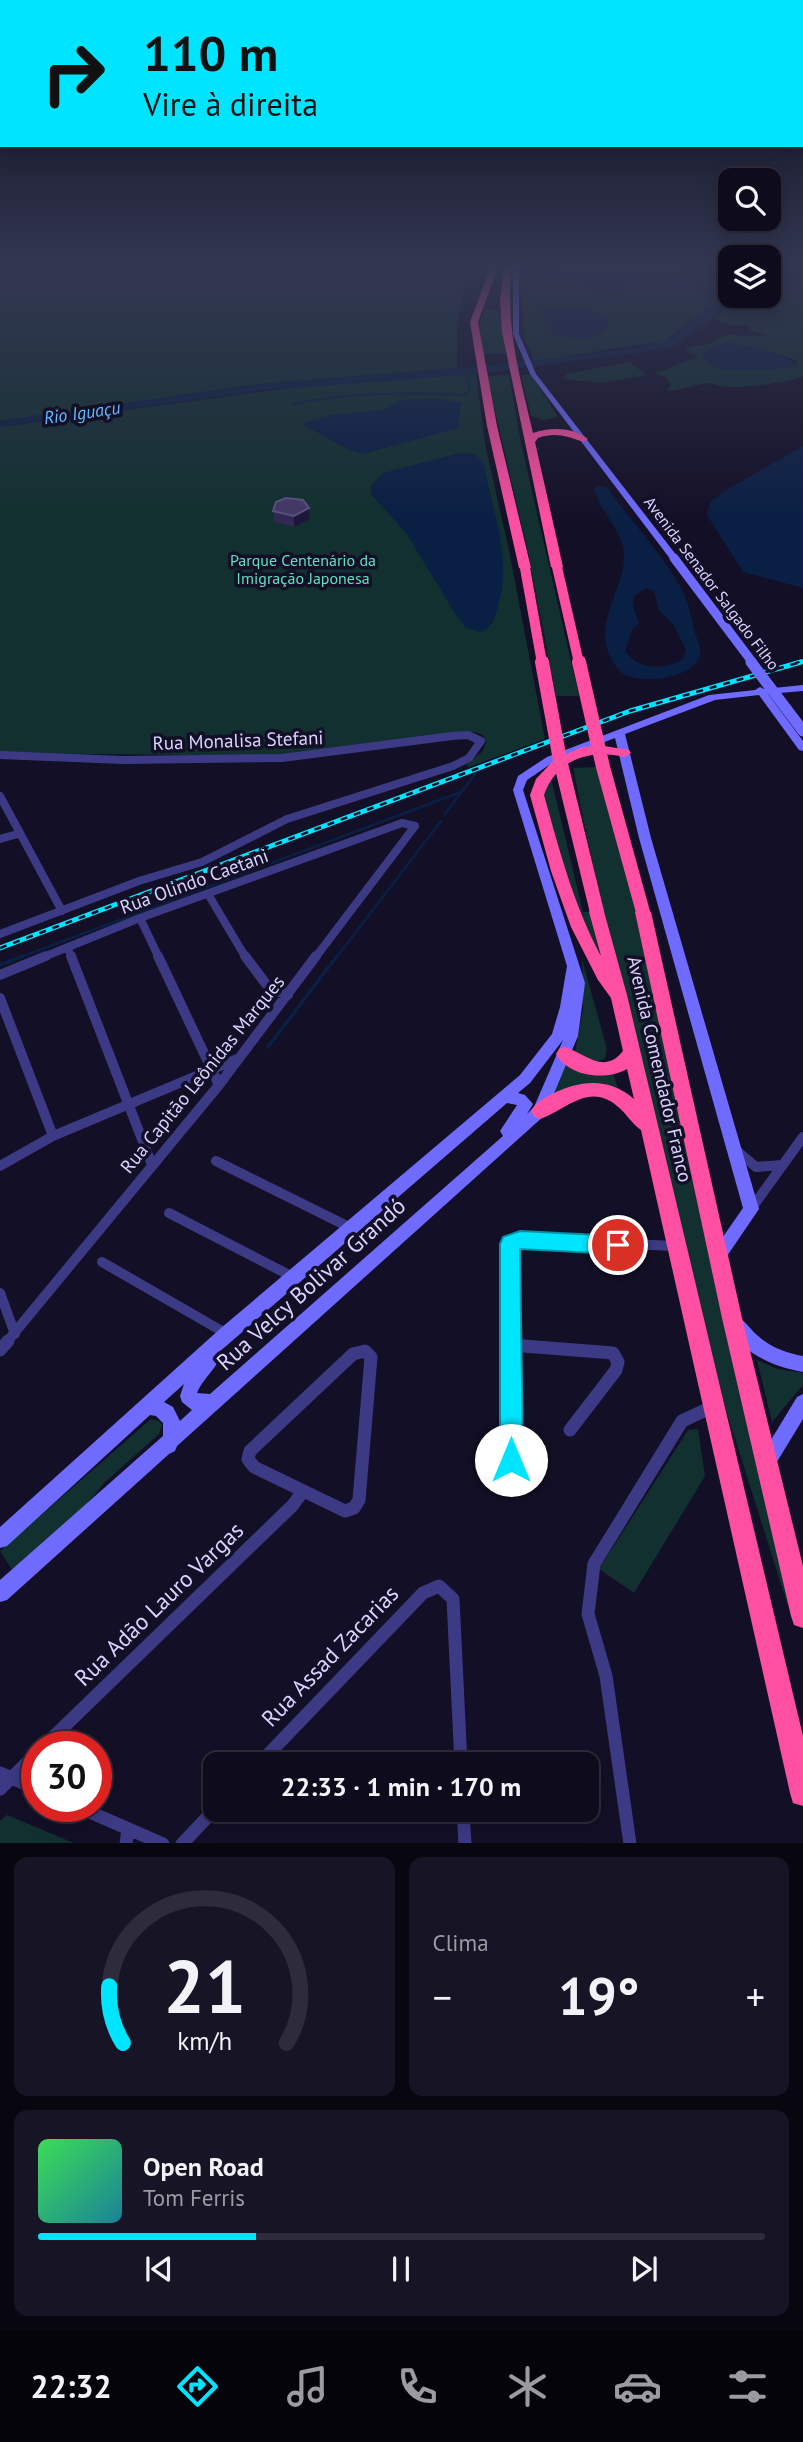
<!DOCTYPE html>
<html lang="pt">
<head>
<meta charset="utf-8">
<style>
  :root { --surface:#0e0b1c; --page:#171425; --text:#f1f3f6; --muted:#9b9ba3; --line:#2e2b3b; --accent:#00e5ff }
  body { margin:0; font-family:"PT Sans",sans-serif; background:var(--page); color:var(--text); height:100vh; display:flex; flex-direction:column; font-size:26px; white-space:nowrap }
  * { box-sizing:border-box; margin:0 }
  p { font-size:23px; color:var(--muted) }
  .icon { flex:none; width:38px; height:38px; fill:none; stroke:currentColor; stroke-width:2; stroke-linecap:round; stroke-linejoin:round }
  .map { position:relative; height:1843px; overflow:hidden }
  .panel { display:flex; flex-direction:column; gap:14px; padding:14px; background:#08060f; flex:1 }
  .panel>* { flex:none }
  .top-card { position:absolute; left:0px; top:0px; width:803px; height:147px; box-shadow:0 4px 18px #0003,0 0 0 2px var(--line); background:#00e5ff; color:#111; overflow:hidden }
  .fabs { position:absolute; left:718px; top:168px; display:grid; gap:14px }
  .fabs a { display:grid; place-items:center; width:63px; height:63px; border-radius:14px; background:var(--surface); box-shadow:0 4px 18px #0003,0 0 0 2px var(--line); font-size:35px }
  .speed { position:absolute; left:21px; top:1731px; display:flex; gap:14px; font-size:35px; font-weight:700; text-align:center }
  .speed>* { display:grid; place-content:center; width:91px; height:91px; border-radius:50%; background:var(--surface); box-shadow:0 4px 18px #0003,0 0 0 2px var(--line); line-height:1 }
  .speed .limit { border:10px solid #d22; background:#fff; color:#111 }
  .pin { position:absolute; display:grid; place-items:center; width:60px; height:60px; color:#fff; margin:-30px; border:4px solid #fff; border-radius:50%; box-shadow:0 2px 7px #0007 }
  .me { position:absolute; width:77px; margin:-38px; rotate:0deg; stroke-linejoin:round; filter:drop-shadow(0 0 5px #0008) }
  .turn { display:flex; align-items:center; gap:24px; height:147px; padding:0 28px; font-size:32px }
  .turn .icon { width:91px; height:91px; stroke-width:2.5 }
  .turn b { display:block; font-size:49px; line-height:60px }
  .big { font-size:52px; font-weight:800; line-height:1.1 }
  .panel .tile { flex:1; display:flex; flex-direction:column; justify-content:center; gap:10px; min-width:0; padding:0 24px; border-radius:14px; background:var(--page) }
  .panel .dial { align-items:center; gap:0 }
  .dial svg { height:182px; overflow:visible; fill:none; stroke:var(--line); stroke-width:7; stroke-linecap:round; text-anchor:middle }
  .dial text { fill:var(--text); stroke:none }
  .song { display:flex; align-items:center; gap:21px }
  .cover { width:84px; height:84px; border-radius:10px; background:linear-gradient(135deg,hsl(130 70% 55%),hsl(190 70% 35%)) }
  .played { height:7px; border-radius:4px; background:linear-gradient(90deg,var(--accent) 30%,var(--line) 30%) }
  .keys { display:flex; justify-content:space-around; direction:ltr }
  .heat { display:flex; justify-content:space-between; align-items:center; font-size:38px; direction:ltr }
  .panel .tiles { flex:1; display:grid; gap:14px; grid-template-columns:1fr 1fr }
  .tile:last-child { grid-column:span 2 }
  .trip { position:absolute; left:203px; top:1752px; width:396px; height:70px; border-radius:14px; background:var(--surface); box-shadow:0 4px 18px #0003,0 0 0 2px var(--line); font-weight:800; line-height:70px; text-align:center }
  .tabs { display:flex; height:112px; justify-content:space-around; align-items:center; background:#06040b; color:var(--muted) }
  .tabs .icon { width:49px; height:49px }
  .tabs .on { color:var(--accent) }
  .tabs b { font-size:32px; color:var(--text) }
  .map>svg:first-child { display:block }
  .green { fill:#12302f; fill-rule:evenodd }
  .water { fill:#0a1f44; fill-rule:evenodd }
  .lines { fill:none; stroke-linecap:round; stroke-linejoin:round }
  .stream-far2 { stroke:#0a1f44; stroke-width:2 }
  .stream-far1 { stroke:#0a1f44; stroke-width:2.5 }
  .stream { stroke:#0a1f44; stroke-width:3.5 }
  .street-far2 { stroke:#3d3a85; stroke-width:8 }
  .street-far1 { stroke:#3d3a85; stroke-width:10 }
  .street { stroke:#3d3a85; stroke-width:13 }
  .secondary { fill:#6f6bff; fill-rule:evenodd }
  .highway { fill:#ff4fa3; fill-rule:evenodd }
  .rail-far1-casing { stroke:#00e5ff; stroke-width:3.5 }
  .rail-casing { stroke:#00e5ff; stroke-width:5 }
  .rail-far1 { stroke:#130f26; stroke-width:2; stroke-dasharray:4.5; stroke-linecap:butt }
  .rail { stroke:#130f26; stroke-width:2.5; stroke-dasharray:7; stroke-linecap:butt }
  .secondary-bridge-far1 { stroke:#6f6bff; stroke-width:9 }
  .secondary-bridge { stroke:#6f6bff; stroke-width:11 }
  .highway-bridge-far1 { stroke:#ff4fa3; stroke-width:10 }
  .highway-bridge { stroke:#ff4fa3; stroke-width:14 }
  .wall { fill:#312854 }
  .shaded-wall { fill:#1d163a }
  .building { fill:#433a66; stroke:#5a527e; stroke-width:2 }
  .route { fill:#00e5ff; stroke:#0095a6; stroke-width:2 }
  .labels { text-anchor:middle; stroke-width:7; stroke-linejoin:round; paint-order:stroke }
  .far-park-label { font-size:16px; fill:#5fe0c0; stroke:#130f26 }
  .far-street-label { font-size:16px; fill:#d9d4ff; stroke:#130f26 }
  .far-water-label { font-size:18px; font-style:italic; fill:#62b6ff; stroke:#130f26 }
  .street-label { font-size:19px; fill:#d9d4ff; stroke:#130f26 }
  .near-street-label { font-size:23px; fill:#d9d4ff; stroke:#130f26 }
</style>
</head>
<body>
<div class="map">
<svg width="803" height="1844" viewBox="0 0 803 1844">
  <rect width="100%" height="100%" fill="#130f26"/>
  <path class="green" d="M0,264H468L457,326V368L260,384L0,421Z
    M519,264H730V291L665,341L534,361L524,337Z
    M794,264H803V376C795,382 741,388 729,387C722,387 714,383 708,383C698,384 673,392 667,391L671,385L666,377L654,374C668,370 680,360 697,359V354L688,353L686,349C701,340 706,351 724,335L769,336L750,330L746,325H731L713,319L740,296H768V278ZM726,342L776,353L797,361V366L753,370L717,368L702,357L713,347Z
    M485,308L500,312L506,354H482L480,322Z
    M629,362L647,375L600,383L564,379L566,374Z
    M476,374L485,444L509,550L545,739L469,767L466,765L483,751L486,742L483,735L474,732L275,756L0,753V427L318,384Z
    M509,375L521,443L579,696H556L528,552L487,376Z
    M521,375H531L558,417L544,420L531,416Z
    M596,767L623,851L792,1619L726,1410L603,914L573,768Z
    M550,774L583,912H589L600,954L589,940L542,799Z
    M582,959L607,1049L605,1058L595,1063L575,1052L583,1009Z
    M565,1061L587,1074L613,1073L619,1092C586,1083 583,1085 552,1093Z
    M757,1360L778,1369L803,1373V1385L772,1422Z
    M151,1419L159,1421L162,1425L159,1434L104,1483L78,1515L13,1571L0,1551Z
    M698,1429L705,1476L634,1593L599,1569L688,1430Z
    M7,1815L74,1843H0V1821Z"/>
  <path class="water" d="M565,264H696L679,270L639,274C663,292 695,269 719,278L677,286L633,282L622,292H614L553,281L540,274L550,272L563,278L554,271L566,268Z
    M730,291V296H740L720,314L671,348L476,374L267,390L0,427V421L260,384L496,365L633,348L672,338Z
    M553,308L587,310L607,317L608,329C590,344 571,339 551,333L552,326L541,310Z
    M726,342L776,353L799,364C788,370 734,372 720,369C711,367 709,362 702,357L713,347Z
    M436,399L461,402L458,428L363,454L349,450L302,424L330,415L384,410L400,400Z
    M803,446V588L743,572L707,515L710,502L721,493Z
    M459,453L476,454L484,464C492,513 513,556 498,606C495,617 493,628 481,632L466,628L456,615L406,533L371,494V486L383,473Z
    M598,486L608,488C629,520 668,560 683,592C690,605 691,619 695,633C697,639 701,647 700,654C696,679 638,686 621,672C616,669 612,659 609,654C595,620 624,589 624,556C624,529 598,512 594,488ZM647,588L654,591L659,610L673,624L686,650L682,660C663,670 638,670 625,651L632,630L639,623L633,607L634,596Z"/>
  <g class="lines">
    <path class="stream-far2" d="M293,404C350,391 406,393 464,395L470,388L465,371"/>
    <path class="stream-far1" d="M445,814L478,770
      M18,958L461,792
      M336,958L441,821"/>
    <path class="stream" d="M0,965L23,956
      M268,1047L337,956"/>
    <path class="street-far2" d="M0,755L123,760L282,758L452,736L468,735L481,741L469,758L453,766L287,819L202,862L139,881L0,934
      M0,796L62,911
      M0,839L18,834
      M208,894L246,958
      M140,918L159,958
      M68,949L72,958
      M41,958L140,918L402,823L415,826L315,958"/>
    <path class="street-far1" d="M71,956L152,1165
      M158,956L219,1085
      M245,956L269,988L288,995
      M0,975L46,956
      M0,998L53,1136
      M737,1151L756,1167L782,1165
      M216,1161L351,1228
      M0,1166L53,1136L237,1059
      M751,1209L803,1137
      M169,1213L293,1277
      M102,1262L227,1334
      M0,1293L15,1334
      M6,1343L219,1085L316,956
      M511,1343L510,1244L520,1240L676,1246"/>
    <path class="street" d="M511,1341L512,1483
      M511,1345L613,1353L618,1362L616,1370L570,1430
      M0,1350L8,1341
      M365,1351L371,1357L359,1500L354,1508L345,1511L254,1467L248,1459L250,1451L353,1354Z
      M44,1746L293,1505L303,1491
      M259,1764L423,1593L439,1586L453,1599L461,1764
      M0,1773L37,1789
      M0,1789L37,1753
      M76,1806L163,1844
      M463,1810L465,1844
      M126,1844L128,1829
      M182,1844L215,1809
      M630,1844L606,1676L588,1614L594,1564L682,1421L714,1406"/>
    <path class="secondary" d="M513,264H519V334L536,374L677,556V560H671L530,374L513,334Z
      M803,685V691L768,694L803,741V751L799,750L759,695L715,700L625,734L651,838L759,1209L725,1259L719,1261L713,1259L711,1254L743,1208L639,838L615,738L555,761L527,780L523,790L585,983L578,1036L545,1115L177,1446L175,1451L169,1454L7,1600L0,1602V1580L163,1436V1423L156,1416L150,1415L7,1546L0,1548V1527L221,1328L520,1075L552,1034L560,1007L567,966L513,790L518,776L547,757L709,695L755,690L760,687L764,689ZM563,1040L534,1107L527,1114L533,1104L525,1095L518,1093L530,1083ZM507,1103L517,1105L500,1131L503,1136L210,1394L197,1393C202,1379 215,1371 220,1357L218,1353ZM184,1384L180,1396L182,1402L192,1410L180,1421L173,1407L164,1402Z
      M736,1316C745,1320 750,1329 757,1335C770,1347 786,1353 803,1356V1372C774,1367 740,1353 728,1324L730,1319Z
      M803,1394V1419L772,1470L766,1473L760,1470L757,1464L760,1458L797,1397Z"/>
    <path class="highway" d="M492,264H499L478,322L497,426L531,568L525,571L519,568L487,426L470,322Z
      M505,264H512C505,327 519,372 533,433C551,427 572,427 588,439L583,442C567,436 555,432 538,438L535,442L563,567L557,570L551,567L502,332L500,299Z
      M598,745L629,750L631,753L624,757C590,748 556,760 544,795C559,849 574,906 601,956L589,912L591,908H603L627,995L803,1736V1806L793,1803L790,1793L641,1130C632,1124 626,1113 617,1106C589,1082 566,1110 540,1119L534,1116L531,1111C535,1103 544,1098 552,1094C580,1080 609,1077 634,1099L627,1069C606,1081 569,1077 556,1054L559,1049L565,1047C586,1054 604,1075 623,1051L611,998L598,980L571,927L551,871L530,795L536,779L554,760L580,748Z
      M643,906L651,912L742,1318L803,1566V1628L794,1625L791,1616L722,1318L635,912Z"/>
    <defs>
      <path id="rail-far1" d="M795,663L803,661"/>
      <path id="rail" d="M0,948L630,711L801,662"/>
    </defs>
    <use href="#rail-far1" class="rail-far1-casing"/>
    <use href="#rail" class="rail-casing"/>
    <use href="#rail-far1" class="rail-far1"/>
    <use href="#rail" class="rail"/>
    <path class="secondary-bridge-far1" d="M674,558L753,663"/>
    <path class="secondary-bridge" d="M751,662L803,731"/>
    <path class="highway-bridge-far1" d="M557,567L579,663
      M525,568L542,663"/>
    <path class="highway-bridge" d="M542,662L560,760L597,912
      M579,662L603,767L643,912"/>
  </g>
  <path class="wall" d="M309,508L310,519L294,527L274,522L273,511Z"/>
  <path class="shaded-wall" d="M309,508L310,519L294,527V516Z"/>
  <path class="building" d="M286,498L303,500L309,508L294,516L273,511L276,502Z"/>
  <linearGradient id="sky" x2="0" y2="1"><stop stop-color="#0a0815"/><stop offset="0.51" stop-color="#333752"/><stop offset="1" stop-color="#333752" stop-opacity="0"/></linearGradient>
  <rect width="803" height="522" fill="url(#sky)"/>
  <path class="route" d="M520,1231L618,1236L626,1239L629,1245L626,1252L618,1254L520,1249L523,1460L519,1468L511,1471L503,1468L500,1460V1244L503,1237Z"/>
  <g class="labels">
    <g class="far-park-label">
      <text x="303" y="566">Parque Centenário da<tspan x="303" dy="18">Imigração Japonesa</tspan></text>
    </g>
    <g class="far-street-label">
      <text transform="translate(712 583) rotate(53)" y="6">Avenida Senador Salgado Filho</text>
    </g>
    <g class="far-water-label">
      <text transform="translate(82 413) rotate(-8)" y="6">Rio Iguaçu</text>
    </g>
    <g class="street-label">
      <text transform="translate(238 740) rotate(-2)" y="7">Rua Monalisa Stefani</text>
      <text transform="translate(194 881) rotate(-20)" y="7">Rua Olindo Caetani</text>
      <text transform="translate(660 1069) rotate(77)" y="7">Avenida Comendador Franco</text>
      <text transform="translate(202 1074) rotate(-51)" y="7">Rua Capitão Leônidas Marques</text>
    </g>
    <g class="near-street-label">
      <text transform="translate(311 1284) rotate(-42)" y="8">Rua Velcy Bolivar Grandó</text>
      <text transform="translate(159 1604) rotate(-44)" y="8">Rua Adão Lauro Vargas</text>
      <text transform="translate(330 1656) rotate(-46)" y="8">Rua Assad Zacarias</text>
    </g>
  </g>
</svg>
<div class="fabs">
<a><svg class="icon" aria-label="search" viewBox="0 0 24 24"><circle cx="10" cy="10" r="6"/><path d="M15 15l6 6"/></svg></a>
<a><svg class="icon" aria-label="layers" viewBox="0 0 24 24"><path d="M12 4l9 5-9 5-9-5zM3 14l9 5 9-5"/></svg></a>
</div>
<div class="speed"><div class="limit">30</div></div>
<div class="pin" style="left:618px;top:1245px;background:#d93025"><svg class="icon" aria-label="arrive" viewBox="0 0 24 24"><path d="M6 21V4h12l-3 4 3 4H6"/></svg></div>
<svg class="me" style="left:511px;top:1460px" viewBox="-20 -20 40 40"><circle r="19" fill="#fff"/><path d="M0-13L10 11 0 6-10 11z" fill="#00e5ff"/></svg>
<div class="trip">22:33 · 1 min · 170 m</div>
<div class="top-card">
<div class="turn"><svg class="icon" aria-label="right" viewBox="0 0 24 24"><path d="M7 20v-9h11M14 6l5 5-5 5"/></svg><div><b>110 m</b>Vire à direita</div></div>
</div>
</div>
<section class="panel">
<div class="tiles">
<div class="tile dial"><svg viewBox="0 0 100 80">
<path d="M14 69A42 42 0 1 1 86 69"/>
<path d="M14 69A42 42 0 0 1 8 44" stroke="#00e5ff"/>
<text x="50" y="56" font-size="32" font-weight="700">21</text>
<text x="50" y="72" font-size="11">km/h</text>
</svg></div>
<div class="tile"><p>Clima</p>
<div class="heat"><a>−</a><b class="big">19°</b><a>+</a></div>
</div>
<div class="tile">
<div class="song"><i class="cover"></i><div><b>Open Road</b><p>Tom Ferris</p></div></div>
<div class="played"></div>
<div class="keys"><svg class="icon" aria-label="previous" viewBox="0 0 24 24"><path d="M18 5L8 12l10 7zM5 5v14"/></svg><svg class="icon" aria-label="pause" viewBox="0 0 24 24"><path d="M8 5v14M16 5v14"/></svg><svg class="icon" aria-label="next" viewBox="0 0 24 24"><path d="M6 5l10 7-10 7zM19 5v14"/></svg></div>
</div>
</div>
</section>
<nav class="tabs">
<b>22:32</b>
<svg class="icon on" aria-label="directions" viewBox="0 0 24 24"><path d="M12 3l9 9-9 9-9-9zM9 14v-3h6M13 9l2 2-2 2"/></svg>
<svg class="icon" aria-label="music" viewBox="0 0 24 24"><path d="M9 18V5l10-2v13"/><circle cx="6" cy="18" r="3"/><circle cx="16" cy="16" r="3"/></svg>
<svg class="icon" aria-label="phone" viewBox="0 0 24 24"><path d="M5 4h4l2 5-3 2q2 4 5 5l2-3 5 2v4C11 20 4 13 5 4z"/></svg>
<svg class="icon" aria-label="climate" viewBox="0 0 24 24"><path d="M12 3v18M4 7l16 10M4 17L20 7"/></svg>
<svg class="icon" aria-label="car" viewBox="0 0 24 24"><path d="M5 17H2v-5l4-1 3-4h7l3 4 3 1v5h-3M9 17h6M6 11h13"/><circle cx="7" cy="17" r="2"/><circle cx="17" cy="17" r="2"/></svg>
<svg class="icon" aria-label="filters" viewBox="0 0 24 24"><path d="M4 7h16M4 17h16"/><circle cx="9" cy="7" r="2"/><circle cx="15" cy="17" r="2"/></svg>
</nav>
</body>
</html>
